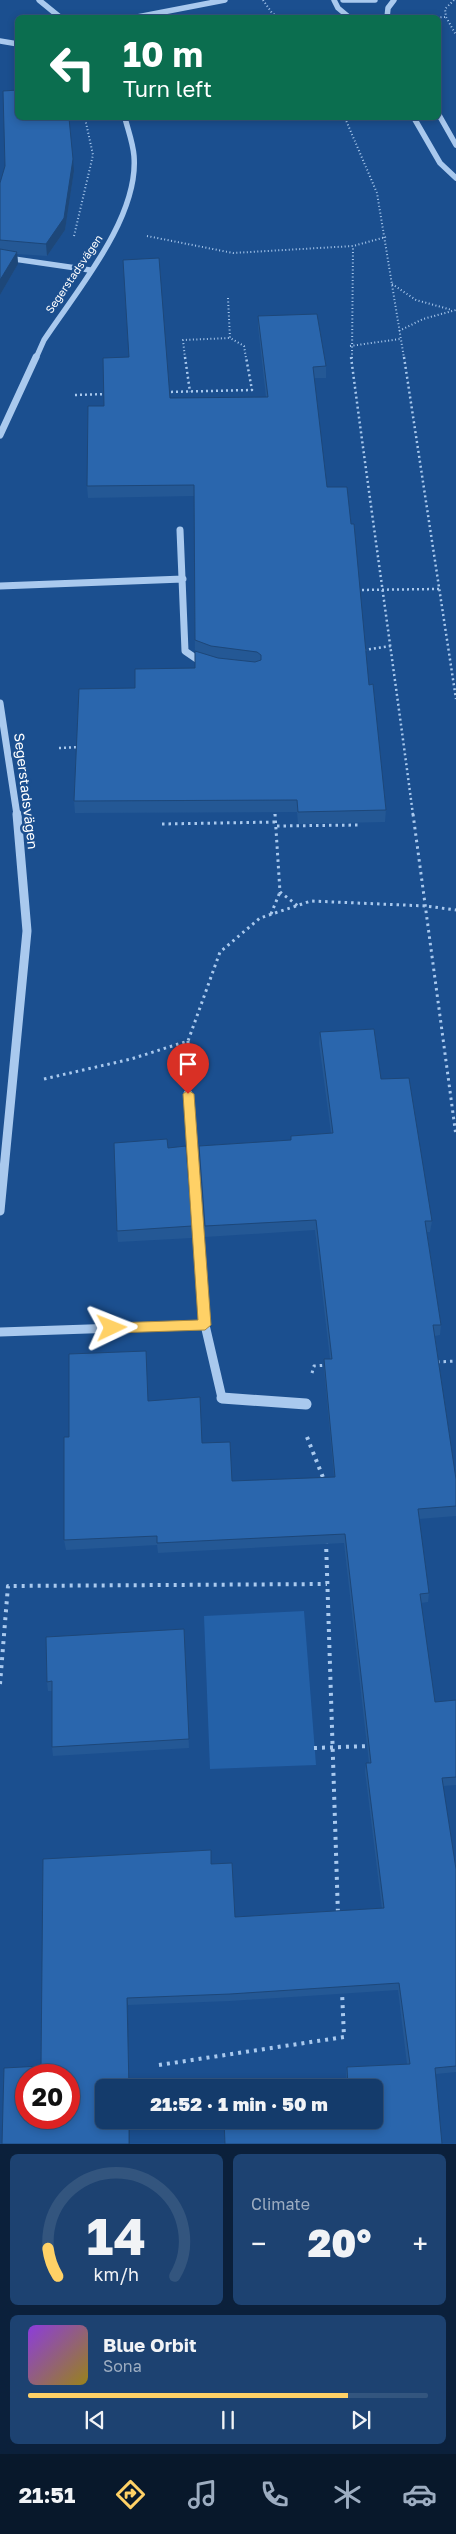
<!DOCTYPE html>
<html lang="en">
<head>
<meta charset="utf-8">
<style>
  :root { --surface:#143b6b; --page:#1d4271; --text:#f1f3f6; --muted:#9dadc1; --line:#33557e; --accent:#ffd166 }
  body { margin:0; font-family:"Golos Text",sans-serif; background:var(--page); color:var(--text); height:100vh; display:flex; flex-direction:column; font-size:19px; white-space:nowrap }
  * { box-sizing:border-box; margin:0 }
  p { font-size:16px; color:var(--muted) }
  .icon { flex:none; width:28px; height:28px; fill:none; stroke:currentColor; stroke-width:2; stroke-linecap:round; stroke-linejoin:round }
  .map { position:relative; height:2144px; overflow:hidden }
  .side { display:flex; flex-direction:column; gap:10px; padding:10px; background:#0b203b; flex:1 }
  .side>* { flex:none }
  .guide { position:absolute; left:15px; top:15px; width:426px; height:105px; border-radius:8px; box-shadow:0 2px 8px #0003,0 0 0 1px var(--line); background:#0b6e4f; color:#fff; overflow:hidden }
  .speed { position:absolute; left:15px; top:2064px; display:flex; gap:10px; font-size:25px; font-weight:700; text-align:center }
  .speed>* { display:grid; place-content:center; width:65px; height:65px; border-radius:50%; background:var(--surface); box-shadow:0 2px 8px #0003,0 0 0 1px var(--line); line-height:1 }
  .speed .limit { border:8px solid #d22; background:#fff; color:#111 }
  .pin { position:absolute; display:grid; place-items:center; width:42px; height:42px; color:#fff; margin:-51px -21px; border-radius:50% 50% 50% 0; rotate:-45deg; box-shadow:0 0 5px #0007 }
  .pin .icon { rotate:45deg }
  .me { position:absolute; width:55px; margin:-28px; rotate:88deg; stroke-linejoin:round; filter:drop-shadow(0 0 4px #0008) }
  .turn { display:flex; align-items:center; gap:18px; height:105px; padding:0 25px; font-size:22px }
  .turn .icon { width:65px; height:65px; stroke-width:2.5 }
  .turn b { display:block; font-size:35px; line-height:42px }
  .big { font-size:38px; font-weight:800; line-height:1.1 }
  .side .tile { flex:1; display:flex; flex-direction:column; justify-content:center; gap:8px; min-width:0; padding:0 18px; border-radius:8px; background:var(--page) }
  .side .dial { align-items:center; gap:0 }
  .dial svg { height:130px; overflow:visible; fill:none; stroke:var(--line); stroke-width:7; stroke-linecap:round; text-anchor:middle }
  .dial text { fill:var(--text); stroke:none }
  .song { display:flex; align-items:center; gap:15px }
  .cover { width:60px; height:60px; border-radius:8px; background:linear-gradient(135deg,hsl(270 70% 55%),hsl(50 70% 35%)) }
  .played { height:5px; border-radius:2px; background:linear-gradient(90deg,var(--accent) 80%,var(--line) 80%) }
  .keys { display:flex; justify-content:space-around; direction:ltr }
  .heat { display:flex; justify-content:space-between; align-items:center; font-size:28px; direction:ltr }
  .side .tiles { flex:1; display:grid; gap:10px; grid-template-columns:1fr 1fr }
  .tile:last-child { grid-column:span 2 }
  .trip { position:absolute; left:95px; top:2079px; width:288px; height:50px; border-radius:8px; background:var(--surface); box-shadow:0 2px 8px #0003,0 0 0 1px var(--line); font-weight:800; line-height:50px; text-align:center }
  .dock { display:flex; height:80px; justify-content:space-around; align-items:center; background:#08182b; color:var(--muted) }
  .dock .icon { width:35px; height:35px }
  .dock .active { color:var(--accent) }
  .dock b { font-size:22px; color:var(--text) }
  .map>svg:first-child { display:block }
  .green { fill:#2461a8 }
  .lines { fill:none; stroke-linecap:round; stroke-linejoin:round }
  .path-far3 { stroke:#a9c9ee; stroke-width:2; stroke-dasharray:1 2.5; stroke-linecap:butt }
  .path-far2 { stroke:#a9c9ee; stroke-width:2.5; stroke-dasharray:2 3; stroke-linecap:butt }
  .path-far1 { stroke:#a9c9ee; stroke-width:3; stroke-dasharray:2.5 4; stroke-linecap:butt }
  .path { stroke:#a9c9ee; stroke-width:4; stroke-dasharray:3 5; stroke-linecap:butt }
  .minor-far3 { stroke:#a9c9ee; stroke-width:5.5 }
  .minor-far2 { stroke:#a9c9ee; stroke-width:7 }
  .minor-far1 { stroke:#a9c9ee; stroke-width:9 }
  .minor { stroke:#a9c9ee; stroke-width:11 }
  .wall { fill:#245895 }
  .shaded-wall { fill:#1d4779 }
  .building { fill:#2a66ad; stroke:#1d4779; fill-rule:evenodd }
  .route { fill:#ffd166; stroke:#a68842 }
  .labels { text-anchor:middle; stroke-width:5; stroke-linejoin:round; paint-order:stroke }
  .far-street-label { font-size:11px; fill:#fff; stroke:#1b4f8f }
  .street-label { font-size:14px; fill:#fff; stroke:#1b4f8f }
</style>
</head>
<body>
<div class="map">
<svg width="456" height="2144" viewBox="0 0 456 2144">
  <rect width="100%" height="100%" fill="#1b4f8f"/>
  <path class="green" d="M304,1611L316,1765L210,1769L204,1616Z"/>
  <g class="lines">
    <path class="path-far3" d="M263,0L272,13L281,18
      M454,0L445,9L446,17L456,35
      M430,18L446,17
      M345,118L377,193L404,358
      M74,236L93,155L85,118
      M147,236L233,253L353,246L386,237
      M392,284L416,300L452,310
      M228,298L230,338L244,346L246,358
      M399,331L423,319L456,310
      M350,346L400,339
      M185,358L183,340L230,338
      M352,358L353,246"/>
    <path class="path-far2" d="M185,357L190,392
      M351,357C371,510 393,662 413,815
      M404,357L456,699
      M166,392L252,390L246,357
      M75,395L107,394
      M357,590L439,589
      M364,650L391,646
      M59,748L79,747
      M275,809V815"/>
    <path class="path-far1" d="M275,814L280,892L298,906
      M413,814L456,1136
      M162,824L276,822
      M277,826L359,825
      M271,914L280,892
      M188,1041V1062
      M44,1079L131,1059L188,1041L220,952L260,918L311,901L426,906L456,910
      M437,1362L456,1361
      M312,1373L314,1366L328,1365"/>
    <path class="path" d="M307,1437L324,1480
      M326,1541L338,1915
      M0,1684L8,1586L327,1584
      M314,1748L370,1746
      M159,2065L344,2037L342,1991"/>
    <path class="minor-far3" d="M39,0L61,18
      M334,0L338,8L350,18
      M343,0H375
      M132,18L225,0
      M387,18L388,8L394,0
      M0,41L18,44
      M439,115L456,145
      M414,118L440,163L456,178
      M0,257L90,270
      M36,358L44,340C77,290 139,218 134,156C133,143 128,130 125,118"/>
    <path class="minor-far2" d="M0,435L36,357
      M180,530L185,651L204,664
      M0,586L183,579
      M0,703L17,815"/>
    <path class="minor-far1" d="M0,1211L27,931L17,814
      M205,1325L222,1398L234,1399
      M0,1332L205,1325L188,1094"/>
    <path class="minor" d="M222,1398L306,1404"/>
  </g>
  <path class="wall" d="M5,166L74,171L65,230L47,256L17,254L18,264L0,295V183Z
    M258,316L326,366V378H314L327,487L369,685L386,810L385,822L298,824L297,812L75,813L74,801L135,688L195,668L194,496L88,498L87,486L104,406L170,398L266,397L258,327Z
    M320,1032L381,1079L432,1221L430,1232H427L441,1325L440,1335L435,1336L456,1479V1516L419,1519L429,1593L428,1602L421,1603L435,1702L456,1700V1785L443,1786L456,1869V2072L436,2074L374,2088H347L346,2074L347,2067L407,2064L398,1990L230,2001L128,2005L129,2088H104V2120H130V2144L41,2066L211,1864L235,1917L382,1909L365,1771L366,1763H369L344,1543L158,1553L157,1545L66,1550L64,1540L69,1437L202,1443L232,1481L334,1477L324,1369V1359H330L315,1230L205,1237L199,1157V1146L291,1140V1136L331,1133L319,1043Z
    M168,1148L192,1226V1238L118,1242L117,1231Z
    M184,1629L189,1748L53,1756L52,1747V1691H48L47,1682Z"/>
  <path class="shaded-wall" d="M73,159L74,171L65,230L47,256L46,244Z
    M17,252L18,264L0,295V280Z
    M127,1998L128,2005L129,2088Z
    M129,2120H130V2144H129Z"/>
  <path class="building" d="M18,90V118H69L73,159L64,218L46,244L0,240V183L5,166L3,91Z
    M0,249L17,252L0,280Z
    M159,258L170,398L268,397L258,316L317,314L326,366L313,367L327,487H347L351,524H354L369,685L373,684L386,810L298,812L297,800L74,801L79,689L135,688V669L195,668V651L218,658L255,662L261,660V655L257,652L211,646L195,640L194,485L87,486L88,406H104L103,358L129,357L123,260Z
    M374,1029L381,1079L409,1078L432,1221H425L441,1325H433L456,1479V1506L418,1509L429,1593L420,1594L435,1702L456,1700V1777L442,1778L456,1869V2066L435,2068L442,2144H225L224,2120H374V2088H348L347,2067L410,2064L399,1983L230,1994L127,1998L129,2088H104V2120H129V2144H2L4,2068L41,2066L43,1859L211,1850V1864L232,1863L235,1917L384,1908L366,1763H371L345,1534L157,1543V1536L64,1540V1437H69V1354L146,1351L148,1401L200,1397L202,1443L230,1442L232,1481L335,1477L324,1359H332L316,1220L205,1226L199,1146L291,1140V1136L333,1133L320,1032ZM26,2075H69V2118H26Z
    M167,1139L168,1148L186,1146L192,1226L117,1231L114,1143Z
    M184,1629L189,1739L52,1747V1681L47,1682L46,1637Z"/>
  <path class="route" d="M188,1090L194,1094L211,1325L205,1330L112,1333L105,1328L112,1323L198,1320L183,1094Z"/>
  <g class="labels">
    <g class="far-street-label">
      <text transform="translate(74 274) rotate(-56)" y="4">Segerstadsvägen</text>
    </g>
    <g class="street-label">
      <text transform="translate(26 791) rotate(83)" y="5">Segerstadsvägen</text>
    </g>
  </g>
</svg>
<div class="speed"><div class="limit">20</div></div>
<div class="pin" style="left:188px;top:1094px;background:#d93025"><svg class="icon" aria-label="arrive" viewBox="0 0 24 24"><path d="M6 21V4h12l-3 4 3 4H6"/></svg></div>
<svg class="me" style="left:112px;top:1328px" viewBox="-20 -20 40 40"><path d="M0-17L14 15 0 8-14 15z" fill="#ffd166" stroke="#fff" stroke-width="4"/></svg>
<div class="trip">21:52 · 1 min · 50 m</div>
<div class="guide">
<div class="turn"><svg class="icon" aria-label="left" viewBox="0 0 24 24"><path d="M17 20v-9H6M10 6l-5 5 5 5"/></svg><div><b>10 m</b>Turn left</div></div>
</div>
</div>
<section class="side">
<div class="tiles">
<div class="tile dial"><svg viewBox="0 0 100 80">
<path d="M14 69A42 42 0 1 1 86 69"/>
<path d="M14 69A42 42 0 0 1 8 52" stroke="#ffd166"/>
<text x="50" y="56" font-size="32" font-weight="700">14</text>
<text x="50" y="72" font-size="11">km/h</text>
</svg></div>
<div class="tile"><p>Climate</p>
<div class="heat"><a>−</a><b class="big">20°</b><a>+</a></div>
</div>
<div class="tile">
<div class="song"><i class="cover"></i><div><b>Blue Orbit</b><p>Sona</p></div></div>
<div class="played"></div>
<div class="keys"><svg class="icon" aria-label="previous" viewBox="0 0 24 24"><path d="M18 5L8 12l10 7zM5 5v14"/></svg><svg class="icon" aria-label="pause" viewBox="0 0 24 24"><path d="M8 5v14M16 5v14"/></svg><svg class="icon" aria-label="next" viewBox="0 0 24 24"><path d="M6 5l10 7-10 7zM19 5v14"/></svg></div>
</div>
</div>
</section>
<nav class="dock">
<b>21:51</b>
<svg class="icon active" aria-label="directions" viewBox="0 0 24 24"><path d="M12 3l9 9-9 9-9-9zM9 14v-3h6M13 9l2 2-2 2"/></svg>
<svg class="icon" aria-label="music" viewBox="0 0 24 24"><path d="M9 18V5l10-2v13"/><circle cx="6" cy="18" r="3"/><circle cx="16" cy="16" r="3"/></svg>
<svg class="icon" aria-label="phone" viewBox="0 0 24 24"><path d="M5 4h4l2 5-3 2q2 4 5 5l2-3 5 2v4C11 20 4 13 5 4z"/></svg>
<svg class="icon" aria-label="climate" viewBox="0 0 24 24"><path d="M12 3v18M4 7l16 10M4 17L20 7"/></svg>
<svg class="icon" aria-label="car" viewBox="0 0 24 24"><path d="M5 17H2v-5l4-1 3-4h7l3 4 3 1v5h-3M9 17h6M6 11h13"/><circle cx="7" cy="17" r="2"/><circle cx="17" cy="17" r="2"/></svg>
</nav>
</body>
</html>
